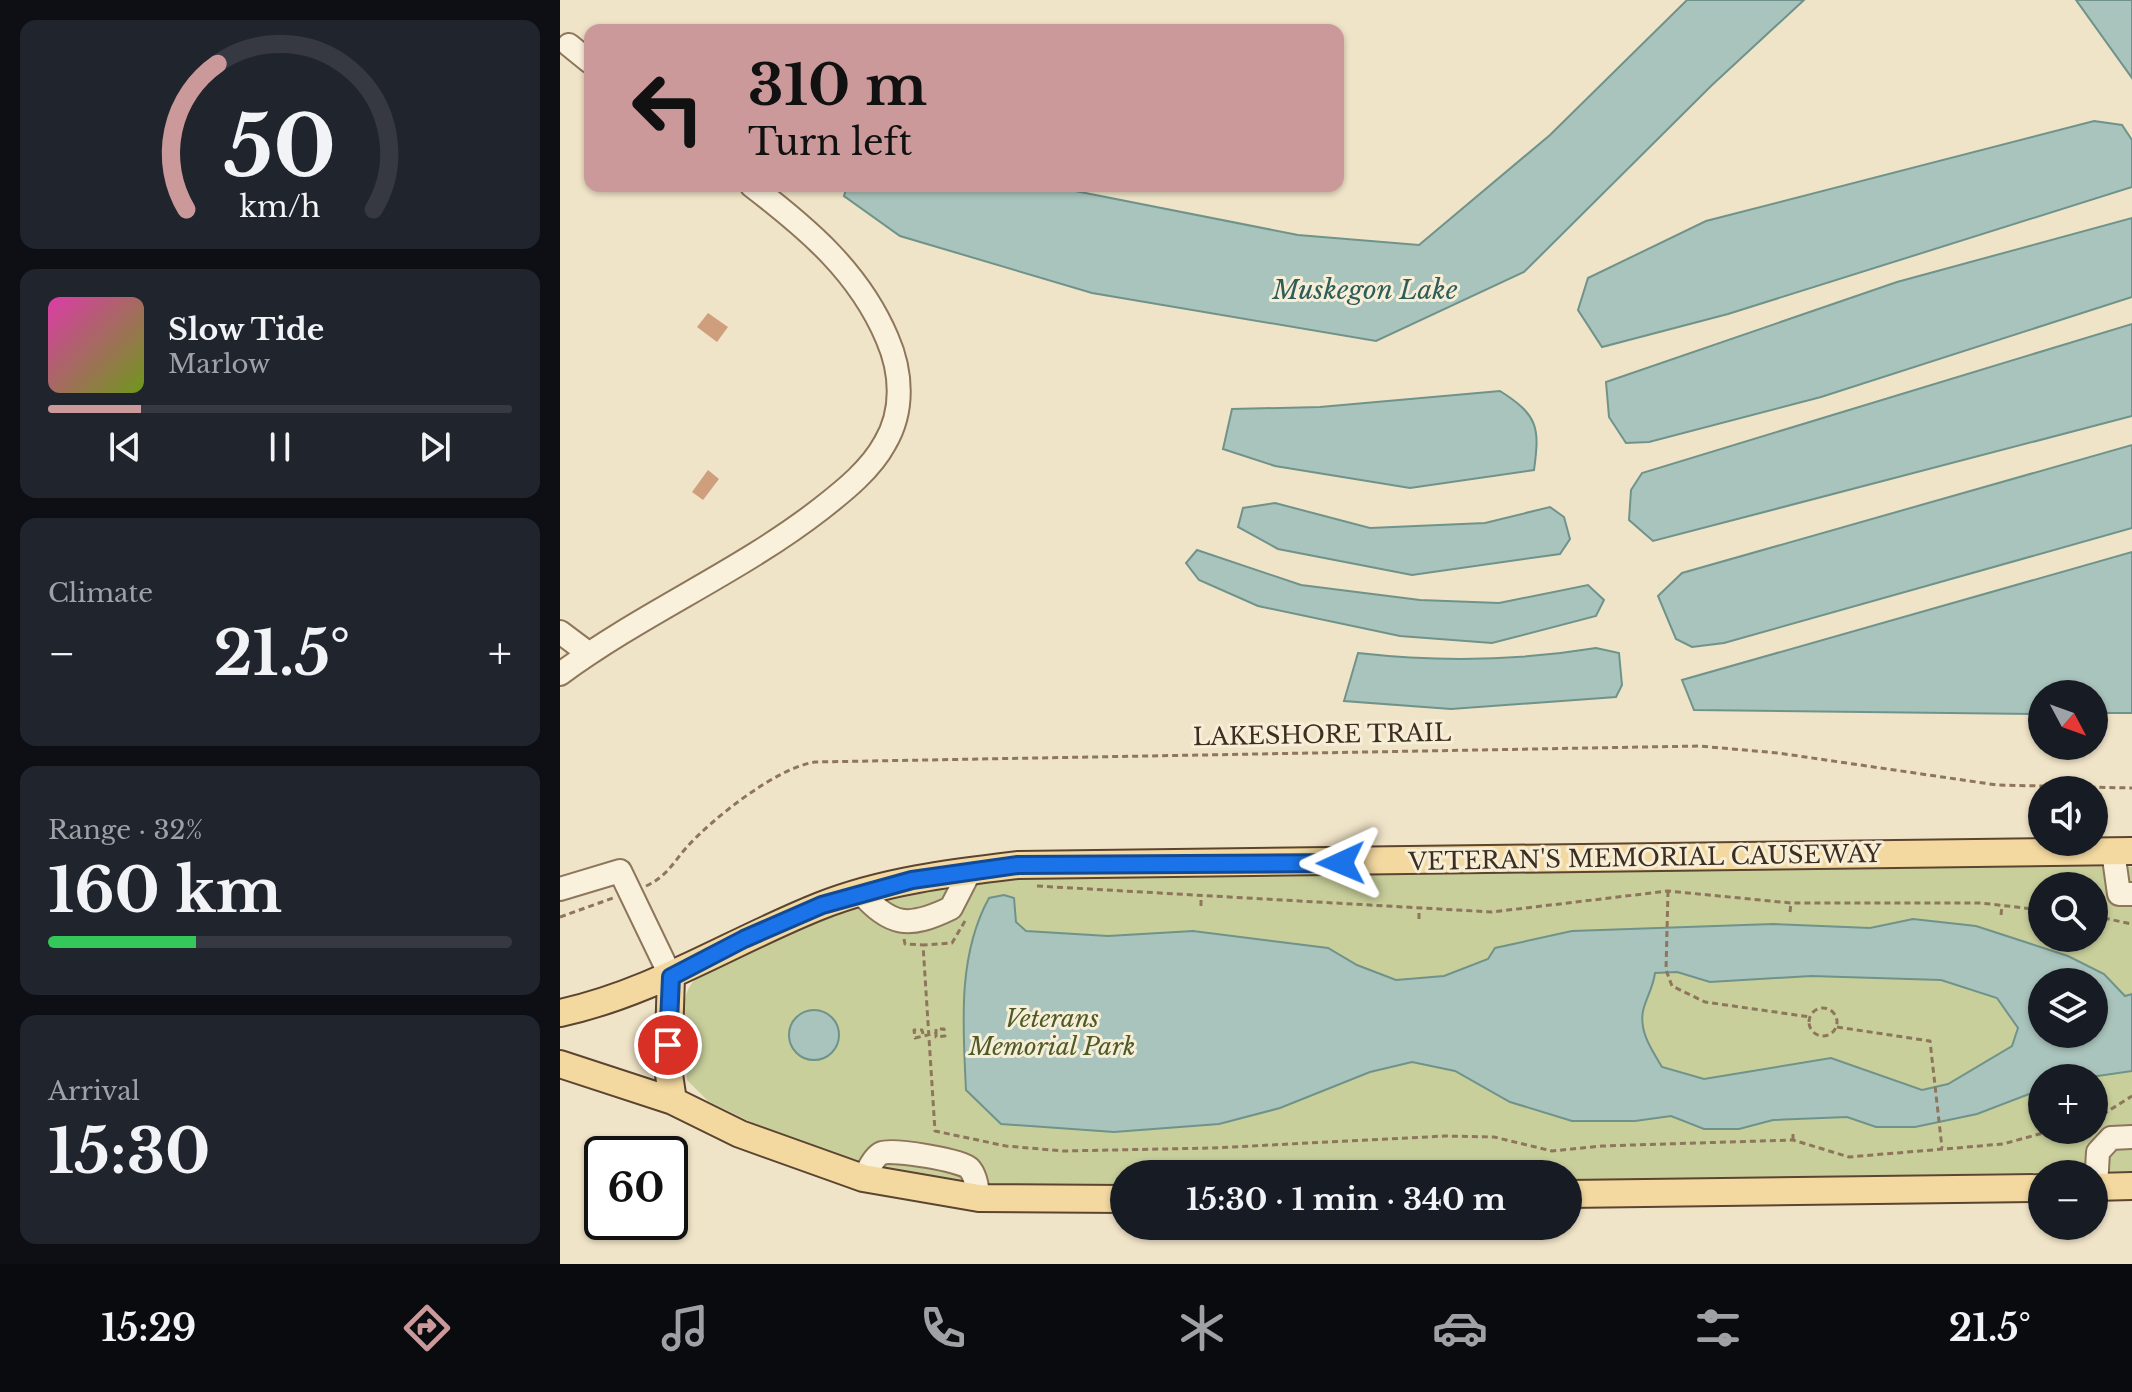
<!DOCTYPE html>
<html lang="en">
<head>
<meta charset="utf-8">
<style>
  :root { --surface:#171b24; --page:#20242c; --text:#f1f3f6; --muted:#9ea1a6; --line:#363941; --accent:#cc999b }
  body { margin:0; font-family:"Libre Baskerville",serif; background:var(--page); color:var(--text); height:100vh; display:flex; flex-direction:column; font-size:30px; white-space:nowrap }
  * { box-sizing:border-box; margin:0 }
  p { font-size:26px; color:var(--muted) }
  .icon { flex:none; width:44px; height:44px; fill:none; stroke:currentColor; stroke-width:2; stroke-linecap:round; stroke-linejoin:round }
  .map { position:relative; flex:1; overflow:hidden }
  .panel { display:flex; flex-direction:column; gap:20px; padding:20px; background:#0d0f14; width:560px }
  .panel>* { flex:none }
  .hud { position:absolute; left:24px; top:24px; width:760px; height:168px; border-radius:16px; box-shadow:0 2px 6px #0004; background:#cc999b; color:#111; overflow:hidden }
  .needle { width:52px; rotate:131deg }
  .tools { position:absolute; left:1468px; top:680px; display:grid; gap:16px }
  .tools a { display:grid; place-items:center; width:80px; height:80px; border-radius:50%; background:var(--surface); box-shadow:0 2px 6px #0004; font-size:40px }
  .speed { position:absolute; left:24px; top:1136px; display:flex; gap:16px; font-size:40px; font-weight:700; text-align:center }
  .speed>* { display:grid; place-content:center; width:104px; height:104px; border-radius:50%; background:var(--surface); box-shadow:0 2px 6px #0004; line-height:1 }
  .speed .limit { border:4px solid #111; border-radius:12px; background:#fff; color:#111 }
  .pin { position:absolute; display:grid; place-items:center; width:68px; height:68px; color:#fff; margin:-34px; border:4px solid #fff; border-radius:50%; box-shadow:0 2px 8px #0007 }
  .me { position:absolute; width:88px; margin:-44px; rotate:269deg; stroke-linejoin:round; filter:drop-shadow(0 0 6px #0008) }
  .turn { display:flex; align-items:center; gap:28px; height:168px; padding:0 32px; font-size:36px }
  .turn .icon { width:104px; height:104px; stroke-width:2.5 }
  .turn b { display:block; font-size:56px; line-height:68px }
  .big { font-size:60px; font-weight:700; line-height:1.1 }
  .panel .tile { flex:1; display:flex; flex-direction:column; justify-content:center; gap:12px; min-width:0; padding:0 28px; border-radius:16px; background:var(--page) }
  .panel .dial { align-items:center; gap:0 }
  .dial svg { height:208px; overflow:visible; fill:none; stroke:var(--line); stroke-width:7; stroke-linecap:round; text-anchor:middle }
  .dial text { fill:var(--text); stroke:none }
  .song { display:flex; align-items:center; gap:24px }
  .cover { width:96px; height:96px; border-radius:12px; background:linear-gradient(135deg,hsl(320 70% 55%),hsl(80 70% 35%)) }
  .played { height:8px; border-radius:4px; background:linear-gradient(90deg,var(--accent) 20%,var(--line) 20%) }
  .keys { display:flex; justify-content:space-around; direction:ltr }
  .heat { display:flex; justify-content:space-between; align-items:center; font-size:44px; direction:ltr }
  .charge { height:12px; border-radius:6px; background:linear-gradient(90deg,#34c759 32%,var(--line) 0) }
  .trip { position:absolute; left:550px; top:1160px; width:472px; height:80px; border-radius:40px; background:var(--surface); box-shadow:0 2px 6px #0004; font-weight:700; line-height:80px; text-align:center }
  .dock { display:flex; height:128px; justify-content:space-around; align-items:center; background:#090b0e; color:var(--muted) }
  .dock .icon { width:56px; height:56px }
  .dock .selected { color:var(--accent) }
  .dock b { font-size:36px; color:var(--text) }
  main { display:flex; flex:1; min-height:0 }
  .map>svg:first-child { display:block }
  .green { fill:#c9cf9b; fill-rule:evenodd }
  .water { fill:#a9c4bc; stroke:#6f938a; stroke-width:2; fill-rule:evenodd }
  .building { fill:#cf9f7d }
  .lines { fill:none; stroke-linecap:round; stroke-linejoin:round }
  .minor-casing { stroke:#8d765c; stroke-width:26 }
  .major-casing { stroke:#5b4430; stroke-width:30 }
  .path { stroke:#8d765c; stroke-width:3; stroke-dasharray:6 4; stroke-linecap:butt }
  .minor { stroke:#faf1dc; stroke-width:22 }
  .major { stroke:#f3d9a0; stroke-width:26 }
  .route-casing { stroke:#114b97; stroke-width:20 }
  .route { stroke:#1a73e8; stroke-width:14 }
  .labels { text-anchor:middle; stroke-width:6; stroke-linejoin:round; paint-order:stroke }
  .street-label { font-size:24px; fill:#3d2e20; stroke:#f7eed8 }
  .park-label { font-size:24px; font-style:italic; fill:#4d5a26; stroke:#f7eed8 }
  .water-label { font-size:26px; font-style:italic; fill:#2f5d5a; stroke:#f7eed8 }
</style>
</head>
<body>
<main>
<section class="panel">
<div class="tile dial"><svg viewBox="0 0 100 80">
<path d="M14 69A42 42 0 1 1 86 69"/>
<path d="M14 69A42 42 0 0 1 26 13" stroke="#cc999b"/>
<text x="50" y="56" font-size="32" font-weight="700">50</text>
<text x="50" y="72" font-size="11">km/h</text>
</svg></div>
<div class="tile">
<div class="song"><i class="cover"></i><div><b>Slow Tide</b><p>Marlow</p></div></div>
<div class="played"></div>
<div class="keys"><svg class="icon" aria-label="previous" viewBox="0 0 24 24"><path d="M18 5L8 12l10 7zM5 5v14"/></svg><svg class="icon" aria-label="pause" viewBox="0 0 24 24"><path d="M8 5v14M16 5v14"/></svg><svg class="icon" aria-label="next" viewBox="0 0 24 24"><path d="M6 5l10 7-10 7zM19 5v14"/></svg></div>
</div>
<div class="tile"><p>Climate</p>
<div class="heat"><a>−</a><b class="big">21.5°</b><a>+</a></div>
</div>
<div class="tile"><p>Range · 32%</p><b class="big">160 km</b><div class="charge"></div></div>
<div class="tile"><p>Arrival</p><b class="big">15:30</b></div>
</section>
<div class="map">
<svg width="1572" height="1264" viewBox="0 0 1572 1264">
  <rect width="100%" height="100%" fill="#f0e4c8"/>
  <path class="green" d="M1472,866L1572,867V1171L1008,1181V1174H564V1187L450,1189L296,1167L246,1149L148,1101L127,1080C126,1053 115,1006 132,983C158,950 318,897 362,887C399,879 453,881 491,878ZM1482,886H1534V938H1482ZM1482,982H1534V1034H1482ZM1482,1078H1534V1130H1482Z"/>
  <path class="water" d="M1127,0H1244L1151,86L964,272L816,341L532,293L340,236L284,196L287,186H490L738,235L859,245L990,135Z
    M1516,0H1572V78Z
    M1534,121L1562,125L1572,140V187L1168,314L1042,347L1018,310L1028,278L1146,221Z
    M1572,218V297L1261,397L1089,442L1066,443L1049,417L1046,382L1337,282Z
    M1572,324V416L1093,541L1069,520L1071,490L1082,473Z
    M940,391C978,415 980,427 974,470L850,488L715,466L663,449L672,409L760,407Z
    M1572,445V528L1164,643L1132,647L1116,639L1098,596L1122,573Z
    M715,503L810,528L925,523L990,507L1004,517L1010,539L1000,554L852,575L718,549L678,527L683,508Z
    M637,550L741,585L860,600L939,603L1028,585L1044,600L1036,616L932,643L840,636L698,606L639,580L626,563Z
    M1572,552V713H1534V694H1482V714L1134,710L1122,680Z
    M1036,648L1059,653L1062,685L1056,697L891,709L784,701L798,653C878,662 957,661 1036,648Z
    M444,895L454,898L456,922L466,931L548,936L633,931L768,948L797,965L836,980L884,976L928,959L935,948L1012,931L1213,924L1310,928L1353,919L1416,926L1508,956L1544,974L1565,996L1572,994V1071L1524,1078H1482V1089L1417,1114L1355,1127H1316L1287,1117L1213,1120L1179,1129H1144L1111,1116L1075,1121H1012L950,1102L895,1071L852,1062L810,1072L720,1108L659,1124L554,1132L441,1124L406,1090C403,1027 397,956 429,898ZM1117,972L1150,982L1251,976L1381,980L1437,998L1458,1028L1452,1046L1388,1084L1362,1090L1271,1058L1144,1079L1102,1067C1092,1050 1079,1032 1083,1011C1086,998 1093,988 1095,973ZM1482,982H1534V1034H1482Z
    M229 1035a25 25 0 1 1 50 0a25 25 0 1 1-50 0Z"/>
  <path class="building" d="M148,313L168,327L157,342L137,327Z
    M148,470L159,479L143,500L132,492Z"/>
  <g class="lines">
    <defs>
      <path id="minor" d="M9,45L30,62
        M0,632L28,653
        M0,674C84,612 180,572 262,508C285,490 311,469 325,443C344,411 342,372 327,338C299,272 248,229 192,186
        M1553,851L1559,894H1572
        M0,889L60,871L111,977
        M300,892C331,926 348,929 391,908L410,871
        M303,1178C308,1171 314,1156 322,1153C333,1149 401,1160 409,1168C416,1175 417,1188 419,1198
        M1536,1187L1538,1152L1551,1138L1572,1137"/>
      <path id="major" d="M111,977L108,1068L113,1101
        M0,1013C93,993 172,941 260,906C323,881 391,873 458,865L1572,851
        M0,1064L113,1101L180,1134L303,1178L419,1198L564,1199
        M1534,1187L1572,1186
        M1008,1194L1482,1188"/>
    </defs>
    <use href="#minor" class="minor-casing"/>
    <use href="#major" class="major-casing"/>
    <path class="path" d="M86,886C106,877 113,863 126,848C153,818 216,768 255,762L1139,746L1218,753L1437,785L1572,788
      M477,886L932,912L1108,891L1231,903H1421L1482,910
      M1108,891L1106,970L1112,986L1145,1002L1250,1017
      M641,906V897
      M1230,912L1231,903
      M1441,915L1442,905
      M1534,916L1572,924
      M0,917L53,898
      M859,919V910
      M405,921L392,943L363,945L375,1131L446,1146L503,1151L652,1148L885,1136L934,1137L992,1151L1042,1146L1233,1140L1289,1157L1443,1144L1494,1130
      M344,939L345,944L363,945
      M1249 1022a14 14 0 1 1 28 0a14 14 0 1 1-28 0Z
      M1277,1027L1370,1041L1382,1148
      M363,1034L362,1030H354L355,1038L376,1033V1037L385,1036L384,1029H376V1033
      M1534,1120L1572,1096
      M1233,1140V1131"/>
    <use href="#minor" class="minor"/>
    <use href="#major" class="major"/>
  </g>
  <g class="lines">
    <defs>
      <path id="route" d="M108,1045L111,977L184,939L262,905L352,880L458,865L781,863"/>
    </defs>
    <use href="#route" class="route-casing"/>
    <use href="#route" class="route"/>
  </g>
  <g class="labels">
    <g class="street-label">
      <text transform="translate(762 735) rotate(-1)" y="8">LAKESHORE TRAIL</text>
      <text transform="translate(1085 858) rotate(-1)" y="8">VETERAN'S MEMORIAL CAUSEWAY</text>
    </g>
    <g class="park-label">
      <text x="492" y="1027">Veterans<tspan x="492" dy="28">Memorial Park</tspan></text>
    </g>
    <g class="water-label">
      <text x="805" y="299">Muskegon Lake</text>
    </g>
  </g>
</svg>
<div class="tools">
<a><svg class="needle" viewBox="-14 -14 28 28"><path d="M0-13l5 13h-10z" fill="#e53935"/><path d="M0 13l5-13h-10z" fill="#9ea1a6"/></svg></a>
<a><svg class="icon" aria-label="sound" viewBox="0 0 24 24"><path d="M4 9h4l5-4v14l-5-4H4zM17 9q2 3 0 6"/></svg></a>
<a><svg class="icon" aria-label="search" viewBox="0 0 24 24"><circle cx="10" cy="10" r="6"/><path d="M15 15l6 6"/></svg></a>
<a><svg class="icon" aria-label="layers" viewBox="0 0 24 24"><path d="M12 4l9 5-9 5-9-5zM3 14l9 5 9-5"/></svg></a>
<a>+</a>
<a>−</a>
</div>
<div class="speed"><div class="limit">60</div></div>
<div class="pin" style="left:108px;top:1045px;background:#d93025"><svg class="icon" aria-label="arrive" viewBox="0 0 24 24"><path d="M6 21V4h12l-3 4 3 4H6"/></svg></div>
<svg class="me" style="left:781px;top:863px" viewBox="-20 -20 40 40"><path d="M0-17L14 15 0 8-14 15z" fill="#1a73e8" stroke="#fff" stroke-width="4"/></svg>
<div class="trip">15:30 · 1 min · 340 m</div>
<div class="hud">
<div class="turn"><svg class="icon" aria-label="left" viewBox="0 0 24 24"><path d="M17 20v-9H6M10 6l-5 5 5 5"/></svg><div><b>310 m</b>Turn left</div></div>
</div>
</div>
</main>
<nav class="dock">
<b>15:29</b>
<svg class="icon selected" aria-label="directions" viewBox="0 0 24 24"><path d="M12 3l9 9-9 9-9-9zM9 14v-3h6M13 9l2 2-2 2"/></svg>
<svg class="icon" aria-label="music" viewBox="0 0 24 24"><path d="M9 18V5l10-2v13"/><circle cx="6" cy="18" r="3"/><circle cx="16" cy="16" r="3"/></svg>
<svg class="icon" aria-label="phone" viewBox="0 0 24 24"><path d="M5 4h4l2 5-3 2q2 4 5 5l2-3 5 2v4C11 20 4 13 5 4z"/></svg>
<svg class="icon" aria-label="climate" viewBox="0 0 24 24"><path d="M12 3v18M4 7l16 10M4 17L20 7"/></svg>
<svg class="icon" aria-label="car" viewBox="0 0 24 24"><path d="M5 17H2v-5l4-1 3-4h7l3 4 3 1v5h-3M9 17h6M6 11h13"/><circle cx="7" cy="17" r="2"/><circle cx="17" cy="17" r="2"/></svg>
<svg class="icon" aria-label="filters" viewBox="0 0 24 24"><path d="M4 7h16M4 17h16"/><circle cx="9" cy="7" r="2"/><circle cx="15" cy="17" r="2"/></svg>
<b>21.5°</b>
</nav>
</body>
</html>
